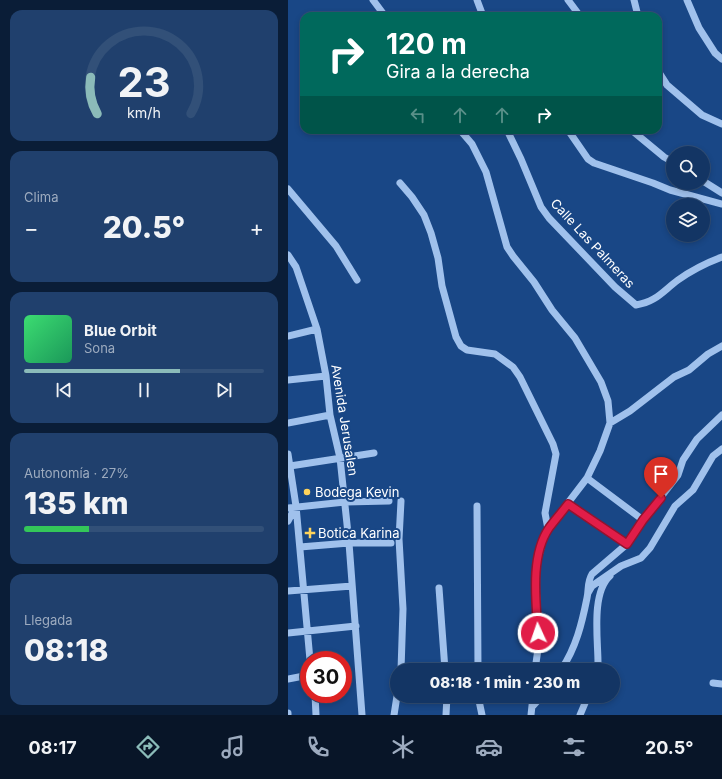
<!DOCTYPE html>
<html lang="es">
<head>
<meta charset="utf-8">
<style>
  :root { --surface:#133564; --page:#20406d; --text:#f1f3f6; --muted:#9dabbf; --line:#325078; --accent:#8bbbb9 }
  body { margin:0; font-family:Inter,sans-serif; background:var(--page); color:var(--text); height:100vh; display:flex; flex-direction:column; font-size:15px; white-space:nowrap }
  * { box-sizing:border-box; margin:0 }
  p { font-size:13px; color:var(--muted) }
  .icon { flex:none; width:22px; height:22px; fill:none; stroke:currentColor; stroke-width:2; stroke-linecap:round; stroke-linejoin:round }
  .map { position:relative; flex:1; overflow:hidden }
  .sheet { display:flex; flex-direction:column; gap:10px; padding:10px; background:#0a1d37; width:288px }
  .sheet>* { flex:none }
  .guide { position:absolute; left:12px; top:12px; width:362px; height:122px; border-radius:12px; box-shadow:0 2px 6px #0003,0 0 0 1px var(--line); background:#00695c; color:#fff; overflow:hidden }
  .tools { position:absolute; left:378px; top:146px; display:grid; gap:8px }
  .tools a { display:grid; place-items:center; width:44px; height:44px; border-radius:50%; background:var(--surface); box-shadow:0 2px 6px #0003,0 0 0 1px var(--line); font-size:20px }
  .speed { position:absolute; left:12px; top:651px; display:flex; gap:8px; font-size:20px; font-weight:700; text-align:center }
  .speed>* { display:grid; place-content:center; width:52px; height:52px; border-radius:50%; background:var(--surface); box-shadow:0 2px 6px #0003,0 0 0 1px var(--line); line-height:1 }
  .speed .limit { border:6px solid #d22; background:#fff; color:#111 }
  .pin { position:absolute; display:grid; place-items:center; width:34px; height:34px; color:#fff; margin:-41px -17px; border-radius:50% 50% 50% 0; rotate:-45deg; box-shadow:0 0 4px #0007 }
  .pin .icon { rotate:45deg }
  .me { position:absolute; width:44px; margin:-22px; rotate:357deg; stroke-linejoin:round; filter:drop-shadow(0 0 3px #0008) }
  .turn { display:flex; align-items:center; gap:14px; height:84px; padding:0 20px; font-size:18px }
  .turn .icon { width:52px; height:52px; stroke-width:2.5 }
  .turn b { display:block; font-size:28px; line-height:34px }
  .lanes { display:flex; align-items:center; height:38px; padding:0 20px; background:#0003; justify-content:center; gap:20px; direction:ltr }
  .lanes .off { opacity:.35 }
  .big { font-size:30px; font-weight:800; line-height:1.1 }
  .sheet .card { flex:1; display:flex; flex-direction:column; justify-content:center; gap:6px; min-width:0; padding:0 14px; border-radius:12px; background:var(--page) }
  .sheet .dial { align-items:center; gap:0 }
  .dial svg { height:104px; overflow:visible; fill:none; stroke:var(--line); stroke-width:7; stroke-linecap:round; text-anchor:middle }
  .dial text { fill:var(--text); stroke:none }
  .song { display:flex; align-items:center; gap:12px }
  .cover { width:48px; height:48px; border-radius:6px; background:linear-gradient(135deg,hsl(140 70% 55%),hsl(150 70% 35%)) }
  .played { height:4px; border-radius:2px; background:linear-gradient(90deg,var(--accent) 65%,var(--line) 65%) }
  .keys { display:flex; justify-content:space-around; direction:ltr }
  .heat { display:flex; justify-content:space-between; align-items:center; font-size:22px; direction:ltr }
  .charge { height:6px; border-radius:3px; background:linear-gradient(90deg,#34c759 27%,var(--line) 0) }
  .trip { position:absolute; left:102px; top:663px; width:230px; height:40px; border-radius:20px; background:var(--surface); box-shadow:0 2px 6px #0003,0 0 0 1px var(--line); font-weight:800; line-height:40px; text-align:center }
  .dock { display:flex; height:64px; justify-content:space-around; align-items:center; background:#081528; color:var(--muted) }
  .dock .icon { width:28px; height:28px }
  .dock .selected { color:var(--accent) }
  .dock b { font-size:18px; color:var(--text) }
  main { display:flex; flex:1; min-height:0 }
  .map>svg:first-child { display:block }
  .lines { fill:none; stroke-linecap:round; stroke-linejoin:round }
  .minor { stroke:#a0c1ec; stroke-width:7 }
  .route-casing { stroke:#92132f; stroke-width:10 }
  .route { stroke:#e11d48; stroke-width:7 }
  .poi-dot { fill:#ffd35b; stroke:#194786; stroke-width:1.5 }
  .labels { text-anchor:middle; stroke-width:4; stroke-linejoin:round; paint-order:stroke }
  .street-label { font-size:13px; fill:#fff; stroke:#194786 }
  .poi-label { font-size:13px; fill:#fff; stroke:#194786; text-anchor:start }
</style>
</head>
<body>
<main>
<section class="sheet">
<div class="card dial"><svg viewBox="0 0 100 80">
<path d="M14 69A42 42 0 1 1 86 69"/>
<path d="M14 69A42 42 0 0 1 9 41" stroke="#8bbbb9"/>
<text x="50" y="56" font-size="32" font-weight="700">23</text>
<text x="50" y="72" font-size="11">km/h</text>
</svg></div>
<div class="card"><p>Clima</p>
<div class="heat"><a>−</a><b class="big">20.5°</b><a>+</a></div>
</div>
<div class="card">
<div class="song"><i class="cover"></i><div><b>Blue Orbit</b><p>Sona</p></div></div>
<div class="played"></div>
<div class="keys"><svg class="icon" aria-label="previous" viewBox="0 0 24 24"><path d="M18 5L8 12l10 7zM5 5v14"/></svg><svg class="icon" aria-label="pause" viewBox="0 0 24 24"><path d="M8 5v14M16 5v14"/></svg><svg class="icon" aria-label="next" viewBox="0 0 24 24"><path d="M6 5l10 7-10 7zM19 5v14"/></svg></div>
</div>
<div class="card"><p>Autonomía · 27%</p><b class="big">135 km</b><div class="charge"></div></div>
<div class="card"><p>Llegada</p><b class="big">08:18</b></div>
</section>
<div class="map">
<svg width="434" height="715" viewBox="0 0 434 715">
  <rect width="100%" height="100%" fill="#194786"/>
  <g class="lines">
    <path class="minor" d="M85,0L97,16
      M189,0L195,16
      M280,0L292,16
      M346,0L350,16
      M399,0L411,28L427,53L434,59
      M370,71L379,85L414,115L434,124
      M172,130L184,144L198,172L219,247L225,256L246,282L264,310L287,338L313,382L320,401L322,423L312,451L299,478L260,529L254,544L249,563L248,584L251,642L247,670
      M219,130L233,159L253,207L261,218L327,287L348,305C368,302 375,291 390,280C404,270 418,263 434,257
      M280,130L300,159L306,163L365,183L382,190L434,204
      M345,130L347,133L376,157L385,162
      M415,181L434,193
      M112,183L124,197L136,215L143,233L150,258L154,286L168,337L173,346L179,350L207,354L225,367L232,377L265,444L268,454L257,513L260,529
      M0,189L48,246L69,280
      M0,255L8,267L29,329L38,376L42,415L52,458L61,543L74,715
      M0,336L29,329
      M0,380L38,376
      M0,423L42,415
      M322,423L342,411L386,377L401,370L420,354L434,346
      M0,454L8,506L0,521
      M2,466L86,453
      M299,478L355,520
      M113,501L111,539L115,609L113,670
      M280,504L339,544
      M8,506L22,660
      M189,506L190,670
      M0,508L57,502L101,501
      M12,547L61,543H103
      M151,588L157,670
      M0,591L64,586
      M300,593L304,586L333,566L353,558L362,548L387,506L405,490L425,456L434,449
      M0,633L68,626
      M273,670C288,648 294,623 299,598C301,589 299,582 304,574L339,544L355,520L390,475L395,460L409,439L434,415
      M308,670L310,663C310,639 303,593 322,576
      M0,679L21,675
      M425,683L434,684
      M27,694L28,715
      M190,696L194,715
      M244,707L254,696
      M0,713V715
      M106,715L109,696
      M158,715L159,696
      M243,715L245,696
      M292,715L300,696"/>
  </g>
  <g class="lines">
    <defs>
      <path id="route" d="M250,633C248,601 242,556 261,528C267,520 274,512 280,504L339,544L355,520L373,498"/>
    </defs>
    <use href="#route" class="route-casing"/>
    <use href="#route" class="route"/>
  </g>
  <g class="poi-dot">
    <circle cx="19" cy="492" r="4"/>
    <path d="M20 527h4v4h4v4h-4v4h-4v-4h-4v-4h4z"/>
  </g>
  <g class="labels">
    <g class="street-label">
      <text transform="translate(305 243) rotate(47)" y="5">Calle Las Palmeras</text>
      <text transform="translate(57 420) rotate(81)" y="5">Avenida Jerusalen</text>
    </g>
    <g class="poi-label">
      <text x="27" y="497">Bodega Kevin</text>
      <text x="30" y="538">Botica Karina</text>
    </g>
  </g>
</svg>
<div class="tools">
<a><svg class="icon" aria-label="search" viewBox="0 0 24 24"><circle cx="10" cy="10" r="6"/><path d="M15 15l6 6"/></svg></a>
<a><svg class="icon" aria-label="layers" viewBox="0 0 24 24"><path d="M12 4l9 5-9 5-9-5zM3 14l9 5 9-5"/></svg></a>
</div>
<div class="speed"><div class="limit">30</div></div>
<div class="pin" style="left:373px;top:498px;background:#d93025"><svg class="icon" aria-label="arrive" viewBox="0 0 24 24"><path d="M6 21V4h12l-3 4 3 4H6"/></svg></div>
<svg class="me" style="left:250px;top:633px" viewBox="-20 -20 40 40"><circle r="17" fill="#e11d48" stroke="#fff" stroke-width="3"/><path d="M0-11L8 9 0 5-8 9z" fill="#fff"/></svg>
<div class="trip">08:18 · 1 min · 230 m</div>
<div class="guide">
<div class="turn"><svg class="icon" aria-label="right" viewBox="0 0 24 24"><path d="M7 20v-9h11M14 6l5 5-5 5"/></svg><div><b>120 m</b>Gira a la derecha</div></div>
<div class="lanes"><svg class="icon off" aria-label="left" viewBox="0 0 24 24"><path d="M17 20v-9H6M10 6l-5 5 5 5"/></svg><svg class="icon off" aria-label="ahead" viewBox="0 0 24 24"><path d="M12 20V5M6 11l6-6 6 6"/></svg><svg class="icon off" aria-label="ahead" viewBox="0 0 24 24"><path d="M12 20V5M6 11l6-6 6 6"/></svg><svg class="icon" aria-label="right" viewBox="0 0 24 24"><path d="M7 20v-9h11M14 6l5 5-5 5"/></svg></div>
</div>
</div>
</main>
<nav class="dock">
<b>08:17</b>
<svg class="icon selected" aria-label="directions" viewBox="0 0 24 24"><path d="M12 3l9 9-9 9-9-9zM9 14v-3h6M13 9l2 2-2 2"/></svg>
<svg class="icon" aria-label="music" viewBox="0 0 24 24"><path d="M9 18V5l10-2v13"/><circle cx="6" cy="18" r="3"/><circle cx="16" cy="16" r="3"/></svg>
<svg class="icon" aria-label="phone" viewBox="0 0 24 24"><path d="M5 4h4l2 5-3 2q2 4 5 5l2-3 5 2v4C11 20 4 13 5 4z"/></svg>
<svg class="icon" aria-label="climate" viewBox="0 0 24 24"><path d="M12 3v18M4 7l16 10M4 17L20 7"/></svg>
<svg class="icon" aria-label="car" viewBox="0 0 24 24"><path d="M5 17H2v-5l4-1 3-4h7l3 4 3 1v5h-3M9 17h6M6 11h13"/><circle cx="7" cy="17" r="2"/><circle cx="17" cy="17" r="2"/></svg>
<svg class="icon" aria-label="filters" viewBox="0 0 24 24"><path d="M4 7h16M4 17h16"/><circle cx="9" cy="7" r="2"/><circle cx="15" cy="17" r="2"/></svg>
<b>20.5°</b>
</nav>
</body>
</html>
